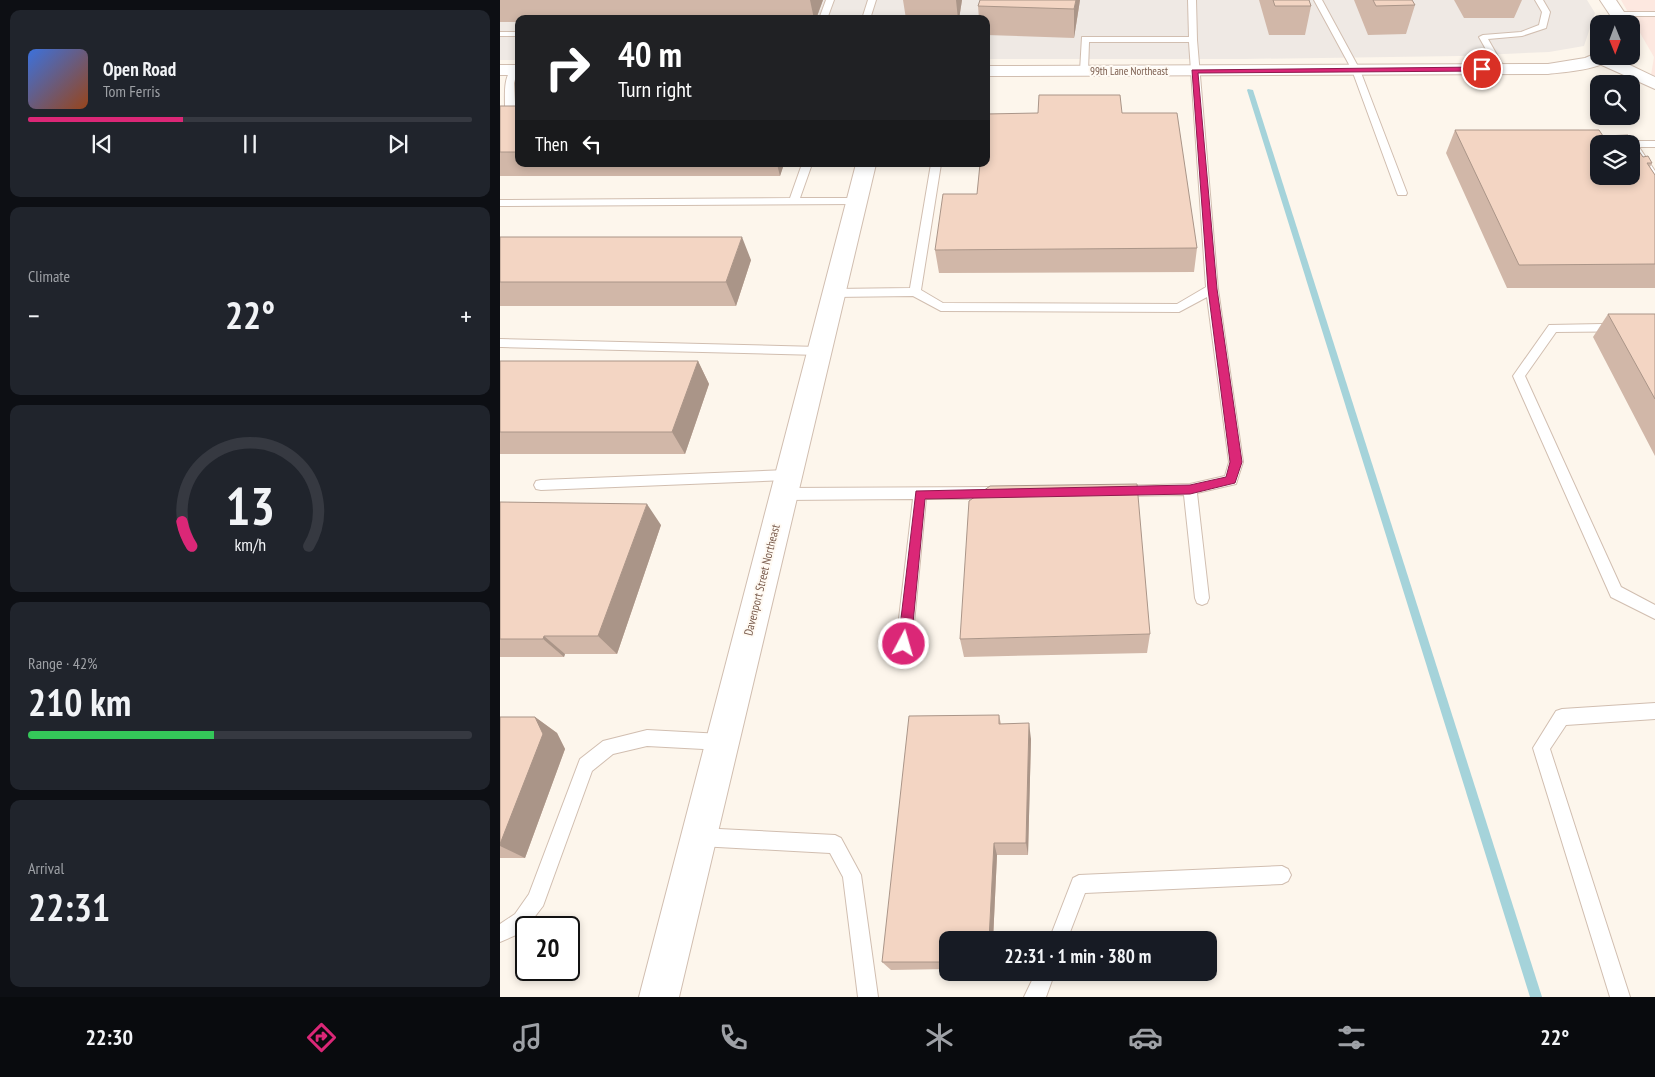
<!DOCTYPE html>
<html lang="en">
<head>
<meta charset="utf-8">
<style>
  :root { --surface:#171b24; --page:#20242c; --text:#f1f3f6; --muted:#9ea1a6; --line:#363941; --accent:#db2777 }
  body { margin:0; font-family:"PT Sans Narrow",sans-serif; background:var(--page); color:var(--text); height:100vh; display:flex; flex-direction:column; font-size:19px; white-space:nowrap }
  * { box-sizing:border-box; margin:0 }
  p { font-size:16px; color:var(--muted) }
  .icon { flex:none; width:28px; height:28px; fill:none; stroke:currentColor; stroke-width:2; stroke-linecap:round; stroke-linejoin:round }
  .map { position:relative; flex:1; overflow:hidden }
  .sheet { display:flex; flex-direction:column; gap:10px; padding:10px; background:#0d0f14; width:500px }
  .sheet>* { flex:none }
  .hud { position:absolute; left:15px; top:15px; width:475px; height:152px; border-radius:10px; box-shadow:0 2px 8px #0003; background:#202124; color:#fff; overflow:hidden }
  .needle { width:32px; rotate:179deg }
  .buttons { position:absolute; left:1090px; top:15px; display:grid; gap:10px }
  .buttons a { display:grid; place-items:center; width:50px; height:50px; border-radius:10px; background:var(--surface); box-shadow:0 2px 8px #0003; font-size:25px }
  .speed { position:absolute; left:15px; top:916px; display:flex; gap:10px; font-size:25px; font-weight:700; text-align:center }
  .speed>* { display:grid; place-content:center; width:65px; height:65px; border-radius:50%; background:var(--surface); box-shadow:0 2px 8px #0003; line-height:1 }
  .speed .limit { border:2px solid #111; border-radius:8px; background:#fff; color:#111 }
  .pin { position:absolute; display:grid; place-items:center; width:42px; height:42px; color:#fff; margin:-21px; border:2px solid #fff; border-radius:50%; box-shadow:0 1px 5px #0007 }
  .me { position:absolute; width:55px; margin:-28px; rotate:6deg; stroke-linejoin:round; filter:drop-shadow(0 0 4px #0008) }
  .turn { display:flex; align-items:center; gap:18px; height:105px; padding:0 20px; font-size:22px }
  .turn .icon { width:65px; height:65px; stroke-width:2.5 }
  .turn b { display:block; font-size:35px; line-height:42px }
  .then { display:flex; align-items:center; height:48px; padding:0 20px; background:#0003; gap:10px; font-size:19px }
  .big { font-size:38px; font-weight:700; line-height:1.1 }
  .sheet .card { flex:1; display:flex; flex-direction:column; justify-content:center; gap:8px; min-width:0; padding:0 18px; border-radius:10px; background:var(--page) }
  .sheet .dial { align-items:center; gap:0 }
  .dial svg { height:130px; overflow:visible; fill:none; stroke:var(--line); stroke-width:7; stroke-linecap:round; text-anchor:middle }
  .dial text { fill:var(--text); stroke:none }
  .song { display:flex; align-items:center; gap:15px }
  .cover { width:60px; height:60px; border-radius:8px; background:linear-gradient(135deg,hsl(220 70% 55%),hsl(20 70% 35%)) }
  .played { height:5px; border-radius:2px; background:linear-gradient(90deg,var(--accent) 35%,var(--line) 35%) }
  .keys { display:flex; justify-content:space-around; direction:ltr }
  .heat { display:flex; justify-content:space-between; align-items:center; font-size:28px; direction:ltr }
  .charge { height:8px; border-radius:4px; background:linear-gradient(90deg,#34c759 42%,var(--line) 0) }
  .trip { position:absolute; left:439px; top:931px; width:278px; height:50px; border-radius:10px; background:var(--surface); box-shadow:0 2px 8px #0003; font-weight:700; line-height:50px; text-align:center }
  .menu { display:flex; height:80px; justify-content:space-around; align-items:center; background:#090b0e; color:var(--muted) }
  .menu .icon { width:35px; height:35px }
  .menu .active { color:var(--accent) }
  .menu b { font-size:22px; color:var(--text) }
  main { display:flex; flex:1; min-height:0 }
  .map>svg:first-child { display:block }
  .commercial { fill:#fde8e0 }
  .industrial { fill:#efe9e4 }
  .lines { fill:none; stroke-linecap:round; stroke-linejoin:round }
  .stream { fill:#a5d3da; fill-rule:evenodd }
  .service-casing { stroke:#d1beb0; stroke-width:2 }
  .minor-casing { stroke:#d1beb0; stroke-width:2 }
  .tertiary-casing { stroke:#d1beb0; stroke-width:2 }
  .service { fill:#fff; fill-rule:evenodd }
  .minor { fill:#fff; fill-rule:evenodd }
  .tertiary { fill:#fff; fill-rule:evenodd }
  .wall { fill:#d1b7a8 }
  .shaded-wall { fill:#aa9588 }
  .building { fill:#f3d5c3; stroke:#aa9588; fill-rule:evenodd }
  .route { fill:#db2777; stroke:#8e194d }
  .labels { text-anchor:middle; stroke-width:4; stroke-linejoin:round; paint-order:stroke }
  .far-street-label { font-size:11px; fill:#7a5c4d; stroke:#fffaf3 }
  .street-label { font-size:12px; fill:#7a5c4d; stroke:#fffaf3 }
</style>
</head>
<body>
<main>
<section class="sheet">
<div class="card">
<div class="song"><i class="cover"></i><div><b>Open Road</b><p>Tom Ferris</p></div></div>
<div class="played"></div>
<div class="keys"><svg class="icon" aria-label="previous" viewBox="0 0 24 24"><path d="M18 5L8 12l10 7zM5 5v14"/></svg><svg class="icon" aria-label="pause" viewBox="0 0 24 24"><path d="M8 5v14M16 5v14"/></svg><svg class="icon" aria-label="next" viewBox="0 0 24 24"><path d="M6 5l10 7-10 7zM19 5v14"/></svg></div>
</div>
<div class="card"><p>Climate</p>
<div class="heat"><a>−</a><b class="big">22°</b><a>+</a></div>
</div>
<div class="card dial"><svg viewBox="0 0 100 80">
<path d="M14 69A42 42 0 1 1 86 69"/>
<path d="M14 69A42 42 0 0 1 8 54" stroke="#db2777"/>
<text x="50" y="56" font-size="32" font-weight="700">13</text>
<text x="50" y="72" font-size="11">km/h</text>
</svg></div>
<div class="card"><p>Range · 42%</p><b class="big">210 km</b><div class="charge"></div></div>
<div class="card"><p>Arrival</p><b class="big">22:31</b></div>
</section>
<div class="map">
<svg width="1155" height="997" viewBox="0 0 1155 997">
  <rect width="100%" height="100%" fill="#fdf6ec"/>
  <path class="commercial" d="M1121,0H1155V77L1151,75L1154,57Z"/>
  <path class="industrial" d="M0,0H1087L1095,13L1084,46L1049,52L960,56L744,59H486V19H19V60H0Z"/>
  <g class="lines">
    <path class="stream" d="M748,89L753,90L1042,997H1030L747,90Z"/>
    <defs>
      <path id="service" d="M326,0H334L327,19H319Z
        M368,0H376L370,19H362Z
        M688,0H696L697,40L718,289L743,462L736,484L697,493L709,598L707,603L702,605L697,603L695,598L684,495L619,496L614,495L612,491L614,487L619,486L690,484L725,476L729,462L707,297L679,312L441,311L413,296L334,297L328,293L334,289L410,288L431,164H441L421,290L443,303L677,304L706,287L689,42H589L588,71L584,74L580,71L582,37H689Z
        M814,0H822L860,70L907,193L906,195H898L897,193L852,70Z
        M1035,0H1043L1050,12L1046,28L1022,36L988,39L1005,69L998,71L979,37L983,35L1021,32L1039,25L1042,12Z
        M1116,12H1155V16H1116Z
        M0,32H19V36H0Z
        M15,67L18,68L14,83L15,103H19V109H10L5,106C5,95 3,73 15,67Z
        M1132,141H1155V147H1139L1155,171V181L1151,180L1131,150V144H1127Z
        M302,164H312L300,198H357L362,201L357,204L0,206V200L290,198Z
        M1155,323V331L1056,332L1025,376L1121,587L1155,605V619L1111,597L1013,376L1049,325Z
        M0,339L319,347L325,351L319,355L2,347H0Z
        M287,470L292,471L294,475L292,479L287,480L41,490L36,489L34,485L36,481L41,480Z
        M497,487L502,489L504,493L502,497L497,499H426L412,644L409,649L404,651L399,649L396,644L413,499L283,500L278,498L276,494L278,490L283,488Z
        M1155,703V719L1066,725L1050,749L1130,997H1110L1033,748L1056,711L1062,709Z
        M147,730L222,734L228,736L230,742L228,748L222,750L147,746L113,754L92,771L43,906L23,932L0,942V924L15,914L29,894L80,759L103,741Z
        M199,828L335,835L341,838L361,875L378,997H358L343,877L330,853L199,846L193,843L190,837L193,831Z
        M782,866L788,869L791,875L788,881L782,884L585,893L567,940H549L573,878L579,875Z
        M536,972H555L546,997H524Z"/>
      <path id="minor" d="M1099,53V56H1111L1155,77V89L1095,62L1092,58Z
        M0,65H19V75H0Z"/>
      <path id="tertiary" d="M1100,0H1116L1132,24L1131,25L1116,24Z
        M1099,52V56H1113C1104,70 1064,72 1048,74L486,76V66L1048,64L1085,58Z
        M356,164H376L179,997H139Z"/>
    </defs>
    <use href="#service" class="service-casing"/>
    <use href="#minor" class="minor-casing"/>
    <use href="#tertiary" class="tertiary-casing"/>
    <use href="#service" class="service"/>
    <use href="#minor" class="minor"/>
    <use href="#tertiary" class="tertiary"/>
  </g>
  <path class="wall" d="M0,0H323L316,19H19V22H0Z
    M403,0H462L459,19H406Z
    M480,0H580L574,38L486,35V19H479L478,6Z
    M759,0H809L811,6L805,35H769Z
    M854,0H912L915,5L906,34L868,35Z
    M954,0H1022L1014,18H964Z
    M0,106H19V164H284L280,176H0Z
    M538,113H622L697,248L694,272L439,273L435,250Z
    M955,130L1103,136L1143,157L1152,163L1150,167L1155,175V288H1007L946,153Z
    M0,237L251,260L236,306H0Z
    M1108,314H1155V456L1093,337Z
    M0,361H198L209,384L185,454H0Z
    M0,502L161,525L117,654H65L64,657H0Z
    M650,634L647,653L464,657L460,639Z
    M499,715L501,724L531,739L528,855H497L493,940H448V969L391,970L382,962Z
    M0,717H35L57,733L65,749L25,858H0Z"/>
  <path class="shaded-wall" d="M310,0H323L316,19H314Z
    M456,0H462L459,19H458Z
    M576,0H580L574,38V9Z
    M277,164H284L280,176Z
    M242,237L251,260L236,306L226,282Z
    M198,361L209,384L185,454L172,432Z
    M147,504L161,525L117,654L98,636Z
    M44,636L65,654L64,657L43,639Z
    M35,717L57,733L65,749L25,858L0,846V844Z
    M529,723L531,739L528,855L526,843Z
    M494,843L497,855L493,940H489Z"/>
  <path class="building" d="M480,0H576L574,9L478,6Z
    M773,0H809L811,6H775Z
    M873,0H912L915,5L876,6Z
    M539,95H620L622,113H677L697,248L435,250L443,194H477L480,164H486V114L538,113Z
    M0,106H19V152H0Z
    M955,130H1099L1103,136L1128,135L1143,157L1148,156L1152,163H1147L1155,175V264L1019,265ZM1099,144H1131V176H1099Z
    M0,237H242L226,282H0Z
    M1108,314H1155V399Z
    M0,361H198L172,432H0Z
    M637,484L650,634L460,639L469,501L490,486Z
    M0,502L147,504L98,636H44L43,639H0Z
    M499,715V724L529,723L526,843H494L489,940H448V962H382L409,716Z
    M0,717H35L43,734L0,844Z"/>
  <path class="route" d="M982,67L985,71L698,73L717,289L742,462L735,483L690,494L425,499L411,644L409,648L404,650L400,648L398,644L416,491L690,485L726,477L730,462L708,289L692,70Z"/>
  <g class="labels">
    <g class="far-street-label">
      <text x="629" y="75">99th Lane Northeast</text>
    </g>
    <g class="street-label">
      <text transform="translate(262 580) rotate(-76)" y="4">Davenport Street Northeast</text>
    </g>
  </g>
</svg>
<div class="buttons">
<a><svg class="needle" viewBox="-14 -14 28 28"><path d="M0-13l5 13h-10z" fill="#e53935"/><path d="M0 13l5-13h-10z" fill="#9ea1a6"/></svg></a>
<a><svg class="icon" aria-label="search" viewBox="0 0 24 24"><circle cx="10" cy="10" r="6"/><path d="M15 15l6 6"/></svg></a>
<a><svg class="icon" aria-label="layers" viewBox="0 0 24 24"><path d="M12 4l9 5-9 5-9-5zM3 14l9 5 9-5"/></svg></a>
</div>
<div class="speed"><div class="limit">20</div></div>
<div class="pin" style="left:982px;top:69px;background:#d93025"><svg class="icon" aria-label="arrive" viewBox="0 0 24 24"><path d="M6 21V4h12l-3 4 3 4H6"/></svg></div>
<svg class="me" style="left:404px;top:644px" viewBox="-20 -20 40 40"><circle r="17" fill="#db2777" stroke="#fff" stroke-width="3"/><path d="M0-11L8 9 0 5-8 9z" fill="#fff"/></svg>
<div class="trip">22:31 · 1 min · 380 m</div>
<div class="hud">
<div class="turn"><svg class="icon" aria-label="right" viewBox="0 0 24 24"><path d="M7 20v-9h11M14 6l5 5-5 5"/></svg><div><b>40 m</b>Turn right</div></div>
<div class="then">Then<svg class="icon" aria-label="left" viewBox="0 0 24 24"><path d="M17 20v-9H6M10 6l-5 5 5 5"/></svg></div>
</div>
</div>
</main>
<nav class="menu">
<b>22:30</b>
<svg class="icon active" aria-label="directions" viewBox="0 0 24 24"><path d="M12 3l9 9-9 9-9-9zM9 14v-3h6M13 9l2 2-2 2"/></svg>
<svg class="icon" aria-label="music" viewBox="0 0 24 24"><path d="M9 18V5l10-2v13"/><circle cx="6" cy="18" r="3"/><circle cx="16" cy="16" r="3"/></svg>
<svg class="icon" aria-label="phone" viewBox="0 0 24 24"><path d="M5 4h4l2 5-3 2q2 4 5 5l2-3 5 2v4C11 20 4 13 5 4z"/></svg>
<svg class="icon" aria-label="climate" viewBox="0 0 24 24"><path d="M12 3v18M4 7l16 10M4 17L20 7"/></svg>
<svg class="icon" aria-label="car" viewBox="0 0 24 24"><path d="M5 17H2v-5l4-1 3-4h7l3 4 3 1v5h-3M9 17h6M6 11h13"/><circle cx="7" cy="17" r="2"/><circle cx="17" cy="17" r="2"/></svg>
<svg class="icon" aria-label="filters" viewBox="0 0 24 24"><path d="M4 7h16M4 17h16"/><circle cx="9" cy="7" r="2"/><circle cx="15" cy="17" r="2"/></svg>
<b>22°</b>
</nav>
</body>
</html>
